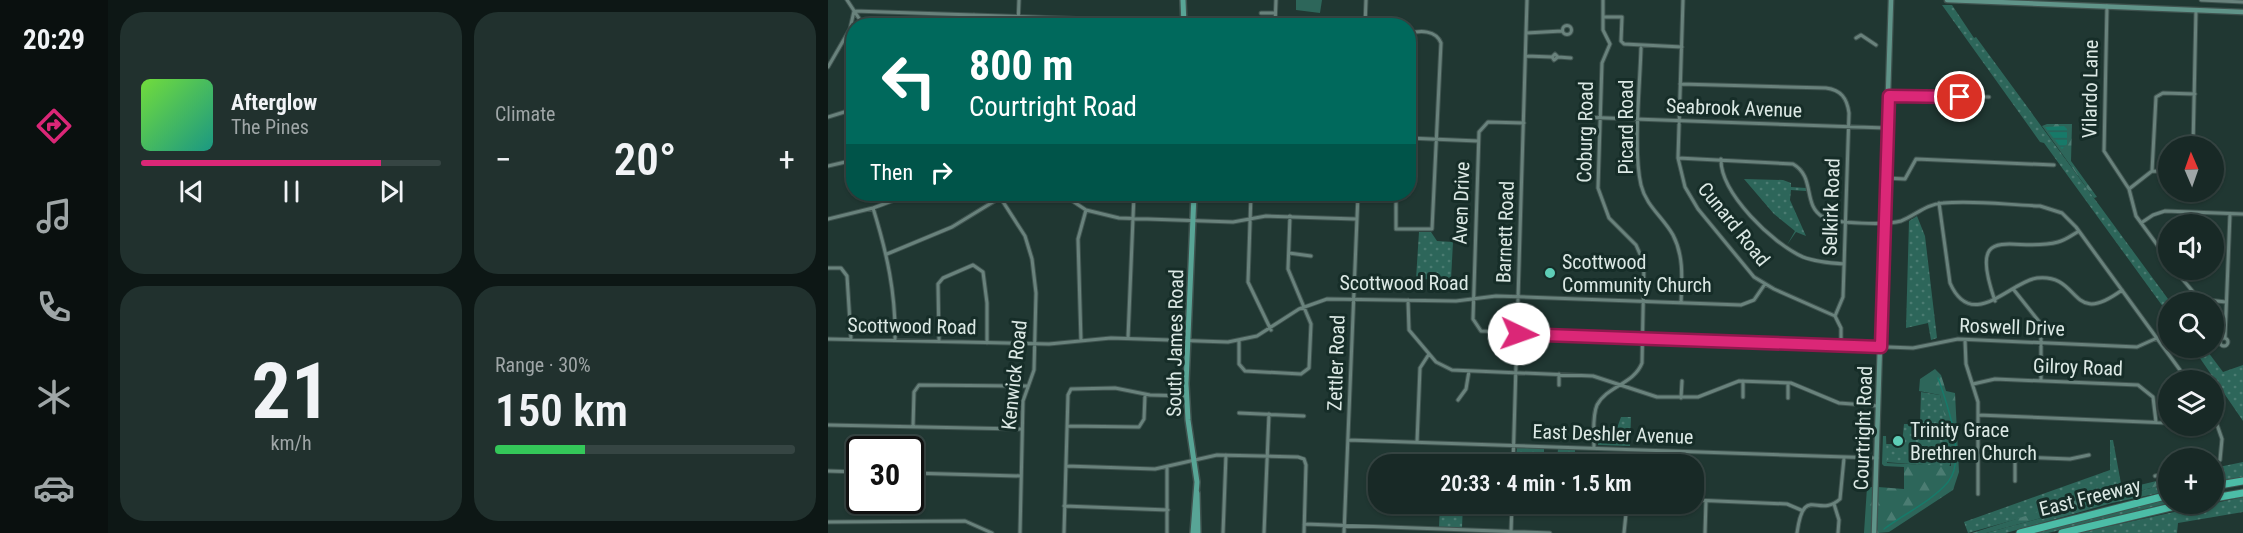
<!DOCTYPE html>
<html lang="en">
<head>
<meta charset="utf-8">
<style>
  :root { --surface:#182926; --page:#21312e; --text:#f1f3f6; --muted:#9fa6a7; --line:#364543; --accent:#db2777 }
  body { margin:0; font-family:"Roboto Condensed",sans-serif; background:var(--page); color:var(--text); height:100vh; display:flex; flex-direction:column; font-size:22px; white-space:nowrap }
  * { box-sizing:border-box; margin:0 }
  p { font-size:20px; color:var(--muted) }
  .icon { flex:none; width:33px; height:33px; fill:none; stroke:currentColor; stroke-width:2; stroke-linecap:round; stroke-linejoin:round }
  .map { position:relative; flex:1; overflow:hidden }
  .drawer { display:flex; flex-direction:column; gap:12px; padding:12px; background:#0d1715; width:720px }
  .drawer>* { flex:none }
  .guide { position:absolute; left:18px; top:18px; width:570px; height:183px; border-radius:24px; box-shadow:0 2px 4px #0004,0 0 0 2px var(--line); background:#00695c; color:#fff; overflow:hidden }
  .needle { width:39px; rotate:358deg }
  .buttons { position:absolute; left:1330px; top:136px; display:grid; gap:12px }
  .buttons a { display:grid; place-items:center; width:66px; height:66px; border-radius:50%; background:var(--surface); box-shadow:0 2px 4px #0004,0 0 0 2px var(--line); font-size:30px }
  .speed { position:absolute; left:18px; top:436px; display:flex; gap:12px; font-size:30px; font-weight:700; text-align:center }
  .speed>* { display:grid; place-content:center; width:78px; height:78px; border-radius:50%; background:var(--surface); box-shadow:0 2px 4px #0004,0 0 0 2px var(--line); line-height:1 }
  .speed .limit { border:3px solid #111; border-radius:9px; background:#fff; color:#111 }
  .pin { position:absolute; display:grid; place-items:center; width:51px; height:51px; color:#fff; margin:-26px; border:3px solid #fff; border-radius:50%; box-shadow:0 2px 6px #0007 }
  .me { position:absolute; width:66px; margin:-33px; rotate:93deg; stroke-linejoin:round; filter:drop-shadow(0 0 4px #0008) }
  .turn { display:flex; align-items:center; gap:21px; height:126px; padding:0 24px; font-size:27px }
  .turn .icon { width:78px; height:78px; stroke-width:2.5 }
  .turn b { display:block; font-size:42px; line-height:51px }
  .then { display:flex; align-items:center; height:57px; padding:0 24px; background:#0003; gap:12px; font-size:22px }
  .big { font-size:45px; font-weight:600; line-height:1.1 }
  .drawer .card { flex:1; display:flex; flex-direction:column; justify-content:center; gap:9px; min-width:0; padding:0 21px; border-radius:24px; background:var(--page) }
  .drawer .dial { align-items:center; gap:0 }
  .dial b { font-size:78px; line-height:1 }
  .song { display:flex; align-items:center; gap:18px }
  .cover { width:72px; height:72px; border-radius:9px; background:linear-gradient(135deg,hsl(100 70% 55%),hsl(170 70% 35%)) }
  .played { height:6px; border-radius:3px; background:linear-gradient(90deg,var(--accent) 80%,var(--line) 80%) }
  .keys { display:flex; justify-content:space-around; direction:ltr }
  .heat { display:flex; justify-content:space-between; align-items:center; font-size:33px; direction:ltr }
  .charge { height:9px; border-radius:4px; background:linear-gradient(90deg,#34c759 30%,var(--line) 0) }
  .drawer .tiles { flex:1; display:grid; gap:12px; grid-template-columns:repeat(2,1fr) }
  .trip { position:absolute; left:540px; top:454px; width:336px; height:60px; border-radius:24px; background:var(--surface); box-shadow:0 2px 4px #0004,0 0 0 2px var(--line); font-weight:600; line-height:60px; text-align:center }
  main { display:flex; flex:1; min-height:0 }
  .menu { display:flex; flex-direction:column; width:108px; justify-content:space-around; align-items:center; background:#0a100f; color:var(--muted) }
  .menu .icon { width:42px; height:42px }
  .menu .active { color:var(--accent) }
  .menu b { font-size:27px; color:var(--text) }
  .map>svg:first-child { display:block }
  .grass { fill:url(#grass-dots) }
  .forest { fill:url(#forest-firs) }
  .pitch { fill:#2d665a }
  .water { fill:url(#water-rules) }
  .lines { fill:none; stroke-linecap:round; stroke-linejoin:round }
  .stream { stroke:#177a69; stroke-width:1.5 }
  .street-casing { stroke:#3f534f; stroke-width:5 }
  .secondary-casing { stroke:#3f534f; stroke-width:7 }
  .primary-casing { stroke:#3f534f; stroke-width:8 }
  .highway-casing { stroke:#3f534f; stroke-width:9 }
  .street { stroke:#69827c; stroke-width:3 }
  .secondary { stroke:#609489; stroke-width:4.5 }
  .primary { stroke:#58a596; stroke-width:5 }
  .highway { stroke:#4cbda7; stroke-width:7 }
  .route-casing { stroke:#8e194d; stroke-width:15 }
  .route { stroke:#db2777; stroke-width:10 }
  .poi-dot { fill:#5eceb7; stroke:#162d28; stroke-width:2 }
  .labels { text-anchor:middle; stroke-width:6; stroke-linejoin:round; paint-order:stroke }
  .street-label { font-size:20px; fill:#dce9e5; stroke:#162d28 }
  .poi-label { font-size:20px; fill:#dce9e5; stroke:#162d28; text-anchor:start }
</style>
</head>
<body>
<main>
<nav class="menu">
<b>20:29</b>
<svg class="icon active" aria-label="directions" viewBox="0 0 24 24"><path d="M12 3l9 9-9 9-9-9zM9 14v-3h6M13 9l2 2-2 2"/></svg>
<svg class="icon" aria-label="music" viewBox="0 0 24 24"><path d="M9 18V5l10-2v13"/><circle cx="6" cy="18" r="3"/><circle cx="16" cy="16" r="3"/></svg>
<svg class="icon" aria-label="phone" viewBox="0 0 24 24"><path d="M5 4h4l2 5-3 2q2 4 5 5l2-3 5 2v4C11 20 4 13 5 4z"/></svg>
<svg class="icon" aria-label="climate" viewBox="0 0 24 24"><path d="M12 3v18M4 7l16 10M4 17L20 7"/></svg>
<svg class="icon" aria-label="car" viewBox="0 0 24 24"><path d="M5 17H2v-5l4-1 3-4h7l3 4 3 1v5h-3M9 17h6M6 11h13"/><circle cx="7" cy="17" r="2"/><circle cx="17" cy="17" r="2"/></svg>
</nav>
<section class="drawer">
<div class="tiles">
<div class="card">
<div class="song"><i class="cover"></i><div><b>Afterglow</b><p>The Pines</p></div></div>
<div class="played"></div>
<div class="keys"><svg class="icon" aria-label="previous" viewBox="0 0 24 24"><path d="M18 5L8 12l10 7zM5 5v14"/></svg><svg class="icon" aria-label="pause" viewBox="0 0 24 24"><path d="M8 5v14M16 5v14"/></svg><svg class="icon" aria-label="next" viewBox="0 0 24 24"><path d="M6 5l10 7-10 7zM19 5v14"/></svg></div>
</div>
<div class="card"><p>Climate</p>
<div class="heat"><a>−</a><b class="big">20°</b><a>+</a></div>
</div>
<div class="card dial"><b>21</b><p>km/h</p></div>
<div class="card"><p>Range · 30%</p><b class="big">150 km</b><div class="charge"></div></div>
</div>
</section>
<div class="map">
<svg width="1415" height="533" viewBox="0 0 1415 533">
  <defs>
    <pattern id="grass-dots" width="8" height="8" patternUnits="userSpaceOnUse" patternTransform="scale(1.5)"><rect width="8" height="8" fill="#2d665a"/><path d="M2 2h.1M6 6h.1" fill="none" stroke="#4b7c72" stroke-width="1.8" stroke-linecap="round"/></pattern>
    <pattern id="forest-firs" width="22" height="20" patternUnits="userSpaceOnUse" patternTransform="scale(1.5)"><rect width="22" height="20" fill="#2d665a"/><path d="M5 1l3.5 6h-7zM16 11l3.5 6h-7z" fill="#4b7c72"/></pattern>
    <pattern id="water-rules" width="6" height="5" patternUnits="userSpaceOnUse" patternTransform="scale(1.5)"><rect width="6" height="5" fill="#177a69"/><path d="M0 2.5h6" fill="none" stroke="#2c6057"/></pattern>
  </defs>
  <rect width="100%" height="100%" fill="#203732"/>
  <path class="grass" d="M1114,5H1124L1146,38L1148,37L1343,303H1341V315L1216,143L1212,142Z
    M916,179L955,180L963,183V187L978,188V191L963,190L962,200L978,236L968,232L959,245L967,231L946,214Z
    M1089,216L1097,236L1109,338L1103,340L1100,323L1078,328L1081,221Z
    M591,232H603L609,241L625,242L623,280L588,279Z
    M1365,348H1377L1395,372L1415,365V421Z
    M1093,392L1112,395C1116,412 1129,452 1121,467L1057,462L1058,444H1074L1076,424H1092Z
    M793,417H803L802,446L770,445V427L789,428Z
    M1282,440H1285L1294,489L1140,533L1136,522L1282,470Z
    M689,448H716V465H687Z
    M730,448L747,449V465H729Z
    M1415,462V477L1386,482V468Z
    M1341,483V491L1284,503L1178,533H1158Z
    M1415,497V512L1350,523L1349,533H1250Z
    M1341,499V503L1220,533H1205Z
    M612,504H635L634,528L611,527Z"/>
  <path class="forest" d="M1219,124H1244L1243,161L1269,197L1266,198L1214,126Z
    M1107,369L1113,375L1118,391L1127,393L1131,472L1125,490L1061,532L1049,533L1050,487L1076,489V467L1056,466L1054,464L1055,436H1058L1059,463L1123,466L1122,442L1112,395L1091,391L1092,379Z
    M1341,478V483L1319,489L1158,533H1144L1241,502Z
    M1039,487H1045L1044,533H1036Z"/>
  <path class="pitch" d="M468,0H494L492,13L468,10Z"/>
  <path class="water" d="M1236,126L1239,129V144L1234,149L1217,127Z"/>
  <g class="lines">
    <path class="stream" d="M1056,529C1076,514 1104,501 1120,482C1139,459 1119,403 1110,378"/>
    <defs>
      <path id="street" d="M19,0L36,26
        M855,0L850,158L857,187L870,209L926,277L946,289L1007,316L1013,328V345
        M1373,0L1415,2
        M1279,6L1276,151L1301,189L1308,216L1341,261
        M433,13H447
        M775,17H794L793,41L796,44L854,47
        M734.5 30a4.5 4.5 0 1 1 9 0a4.5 4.5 0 1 1-9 0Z
        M146,26V15
        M190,26L191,0
        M447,26L448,0
        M537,26L538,0
        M698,33L734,31
        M1028,38L1033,35L1048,45
        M813,48C812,86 805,150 813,185C818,206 835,217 845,235C856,256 854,279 853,303
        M698,56L724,57L726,60L730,57L727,54L724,57
        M730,57L743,58
        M0,67L22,29L26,11L356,22
        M852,84L998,88C1013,90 1019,98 1021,113L1015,297L1007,316
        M1061,96L1161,97
        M0,117L26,109
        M751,117L1058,128
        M696,123L660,122L651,132L645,319L653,331L1085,348L1130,339L1309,347L1329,338
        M580,138L650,141
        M1365,147L1368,10
        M850,158L965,164C988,177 974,205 995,217C1007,224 1060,225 1073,221C1088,215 1098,204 1115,203C1147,200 1180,205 1212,206L1234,213L1248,227L1360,381
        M893,159C892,193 945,244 975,257C988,262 1002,263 1016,264
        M0,166L26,160
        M1324,171L1328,97L1335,93L1367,94
        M1058,178L1077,179L1088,159L1226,165
        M1301,189L1324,171L1341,172
        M170,194L197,236L204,259L208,293L206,370L195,401L192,533
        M234,194L258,210L291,218L405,222L438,216L528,219
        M423,194L420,282L443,330
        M568,194V229H604L613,43C608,30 592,30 580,34
        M1111,203L1122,283C1144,333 1183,281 1209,278C1254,273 1241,329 1294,290
        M45,208C59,253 68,294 67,340
        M0,219L45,208L83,194
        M1313,223L1325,215L1337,211L1415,214
        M461,253L483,256
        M59,254L124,227L178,194
        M0,268H13L19,276L23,339
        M1347,270L1371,299L1398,302
        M1186,290L1213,324V380
        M580,300L581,330L608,362L624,370L765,376L829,397H870L911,381L963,383L1011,403L1050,406
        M1167,301C1138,218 1186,254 1230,242C1238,240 1244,235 1251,231
        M1392 342a4 4 0 1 1 8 0a4 4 0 1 1-8 0Z
        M300,338L306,194
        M1397,338L1402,214
        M0,339L221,344L283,338L400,342L429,336L471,309L499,299L628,301L668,296L913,305L926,300L937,284
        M1137,340L1138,364L1150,402V494
        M111,341L110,284L115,278L145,265L155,272L159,303V343
        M253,341L250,239L258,210
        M411,341V364L417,371L473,374L481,368L483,324L460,269L462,216
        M1145,384L1167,379L1310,385L1325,397L1328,422
        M731,385V374
        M915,397V381
        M853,398L854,381
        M960,398V383
        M630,400L638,389L641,371
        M411,413L476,416
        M1150,415L1341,423
        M1386,416L1394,439L1392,460L1386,463
        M0,425L194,429
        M239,426L311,427L316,419L317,395
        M85,427L86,392L91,385L200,386
        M520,440L1049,458
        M589,442L592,368L601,354
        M766,448C766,435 764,417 769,405C779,386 806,384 814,363L816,263L808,245L781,218L770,188L774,63L782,44L775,30V0
        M1148,455L1242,459L1261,455
        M1187,456V481
        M685,465L699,0
        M238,466L327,469L389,455L470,457L476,459L478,465L476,533
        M339,468V533
        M0,471L32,472
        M82,473L193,476
        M1327,476L1341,473
        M866,500L959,504L973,510
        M1006,504L1011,520L1010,533
        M236,506L340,510
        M0,522L137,521L164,533
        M476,524L722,533
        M683,532L684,504
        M236,533L240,395L243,389L287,388L322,395L358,396
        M395,533L398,455
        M436,533L441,414
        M516,533L530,194
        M796,533L799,504
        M877,533L878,501
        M969,533C976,483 990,519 1012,499L1016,458"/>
      <path id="secondary" d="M1119,0L1415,12
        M1046,533L1063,0"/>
      <path id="primary" d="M355,0L356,26
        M369,493L370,533
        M365,533L369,482L360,420L358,384L366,194"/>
      <path id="highway" d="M1386,486L1415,481
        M1386,498L1415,493
        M1192,533L1341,495
        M1234,533L1356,504"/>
    </defs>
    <use href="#street" class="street-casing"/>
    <use href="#secondary" class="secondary-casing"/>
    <use href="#primary" class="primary-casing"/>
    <use href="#highway" class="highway-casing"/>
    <use href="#street" class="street"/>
    <use href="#secondary" class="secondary"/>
    <use href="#primary" class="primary"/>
    <use href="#highway" class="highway"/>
  </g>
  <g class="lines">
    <defs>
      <path id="route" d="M691,334L1053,347L1061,96L1132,97"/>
    </defs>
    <use href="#route" class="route-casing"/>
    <use href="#route" class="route"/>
  </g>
  <g class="poi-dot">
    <circle cx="722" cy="273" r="6"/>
    <circle cx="1070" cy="441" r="6"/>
  </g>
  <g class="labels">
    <g class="street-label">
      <text transform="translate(1262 89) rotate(-89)" y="7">Vilardo Lane</text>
      <text transform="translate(906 108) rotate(2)" y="7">Seabrook Avenue</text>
      <text transform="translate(798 127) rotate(-90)" y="7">Picard Road</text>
      <text transform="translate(757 132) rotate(-89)" y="7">Coburg Road</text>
      <text transform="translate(633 203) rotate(-88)" y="7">Aven Drive</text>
      <text transform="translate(1003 207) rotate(-88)" y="7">Selkirk Road</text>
      <text transform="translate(906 224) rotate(51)" y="7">Cunard Road</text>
      <text transform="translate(677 232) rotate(-88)" y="7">Barnett Road</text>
      <text x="576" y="290">Scottwood Road</text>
      <text transform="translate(84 326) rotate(1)" y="7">Scottwood Road</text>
      <text transform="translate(1184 327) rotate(2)" y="7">Roswell Drive</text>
      <text transform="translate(347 343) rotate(-89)" y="7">South James Road</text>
      <text transform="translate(508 363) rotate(-88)" y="7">Zettler Road</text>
      <text transform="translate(1250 367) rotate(2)" y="7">Gilroy Road</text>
      <text transform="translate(186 375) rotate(-84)" y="7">Kenwick Road</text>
      <text transform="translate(1035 428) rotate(-88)" y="7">Courtright Road</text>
      <text transform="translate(785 434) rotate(2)" y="7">East Deshler Avenue</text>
      <text transform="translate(1262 497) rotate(-14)" y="7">East Freeway</text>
    </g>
    <g class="poi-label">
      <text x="734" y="269">Scottwood<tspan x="734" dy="23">Community Church</tspan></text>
      <text x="1082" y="437">Trinity Grace<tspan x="1082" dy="23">Brethren Church</tspan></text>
    </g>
  </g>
</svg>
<div class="buttons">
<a><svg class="needle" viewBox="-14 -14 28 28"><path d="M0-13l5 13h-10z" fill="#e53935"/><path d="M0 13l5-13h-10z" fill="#9fa6a7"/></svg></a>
<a><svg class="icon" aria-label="sound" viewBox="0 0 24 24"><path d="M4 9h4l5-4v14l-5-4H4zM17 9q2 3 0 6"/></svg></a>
<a><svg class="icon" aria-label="search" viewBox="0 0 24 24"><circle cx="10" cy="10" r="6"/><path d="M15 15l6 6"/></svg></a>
<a><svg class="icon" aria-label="layers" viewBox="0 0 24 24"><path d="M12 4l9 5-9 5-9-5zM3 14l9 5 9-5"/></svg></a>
<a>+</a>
</div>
<div class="speed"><div class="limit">30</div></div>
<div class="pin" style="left:1132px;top:97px;background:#d93025"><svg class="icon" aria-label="arrive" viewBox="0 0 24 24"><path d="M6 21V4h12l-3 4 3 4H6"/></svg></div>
<svg class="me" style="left:691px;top:334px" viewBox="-20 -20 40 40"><circle r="19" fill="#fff"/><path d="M0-13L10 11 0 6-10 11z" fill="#db2777"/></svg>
<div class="trip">20:33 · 4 min · 1.5 km</div>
<div class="guide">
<div class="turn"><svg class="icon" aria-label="left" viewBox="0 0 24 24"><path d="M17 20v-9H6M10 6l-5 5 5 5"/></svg><div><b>800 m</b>Courtright Road</div></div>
<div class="then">Then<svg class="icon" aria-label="right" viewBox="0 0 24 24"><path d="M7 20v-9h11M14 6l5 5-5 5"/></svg></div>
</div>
</div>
</main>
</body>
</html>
